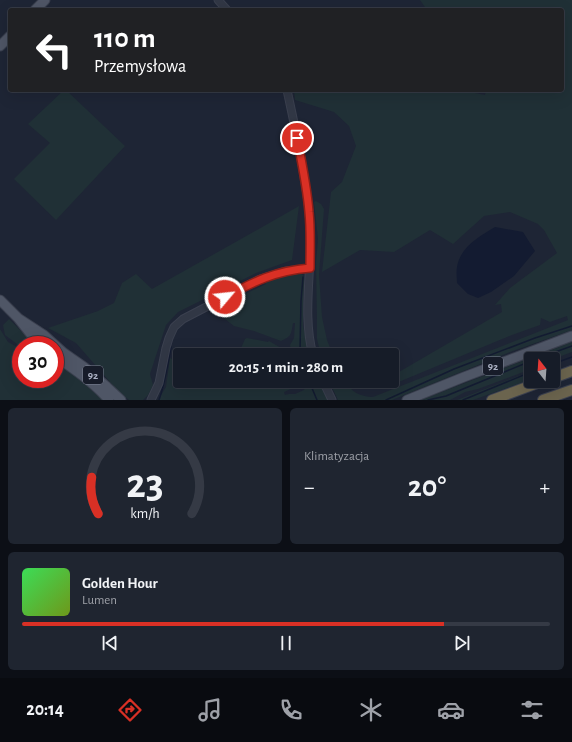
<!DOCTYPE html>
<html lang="pl">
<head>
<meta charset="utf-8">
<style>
  :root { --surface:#161c28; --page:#1f2530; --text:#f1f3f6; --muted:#9ea1a8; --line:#353a45; --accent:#d93025 }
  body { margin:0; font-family:"Alegreya Sans",sans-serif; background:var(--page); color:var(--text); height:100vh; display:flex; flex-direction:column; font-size:15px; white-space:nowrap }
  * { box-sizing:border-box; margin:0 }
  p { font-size:13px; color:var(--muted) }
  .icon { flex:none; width:22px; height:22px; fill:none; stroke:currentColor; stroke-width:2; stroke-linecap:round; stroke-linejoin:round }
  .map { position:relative; height:400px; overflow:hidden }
  .panel { display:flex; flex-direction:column; gap:8px; padding:8px; background:#0c0f16; flex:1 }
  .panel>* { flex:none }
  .hud { position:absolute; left:8px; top:8px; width:556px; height:84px; border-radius:4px; box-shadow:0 4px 16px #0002,0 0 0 1px var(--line); background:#202124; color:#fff; overflow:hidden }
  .needle { width:26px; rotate:343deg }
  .fabs { position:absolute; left:524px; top:352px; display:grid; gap:8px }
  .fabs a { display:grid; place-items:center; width:36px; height:36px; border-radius:4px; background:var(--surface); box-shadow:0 4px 16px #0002,0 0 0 1px var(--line); font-size:20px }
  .speed { position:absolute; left:12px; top:336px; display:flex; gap:8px; font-size:20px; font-weight:700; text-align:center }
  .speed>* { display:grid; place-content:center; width:52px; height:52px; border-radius:50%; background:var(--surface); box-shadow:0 4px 16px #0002,0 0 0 1px var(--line); line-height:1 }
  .speed .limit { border:6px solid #d22; background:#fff; color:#111 }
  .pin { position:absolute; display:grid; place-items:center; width:34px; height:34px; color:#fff; margin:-17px; border:2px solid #fff; border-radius:50%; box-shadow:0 1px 4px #0007 }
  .me { position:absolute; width:44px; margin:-22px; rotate:62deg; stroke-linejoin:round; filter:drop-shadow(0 0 3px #0008) }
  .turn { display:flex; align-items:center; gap:14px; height:84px; padding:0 20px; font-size:18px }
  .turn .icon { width:52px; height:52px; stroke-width:2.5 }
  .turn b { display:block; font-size:28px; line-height:34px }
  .big { font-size:30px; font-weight:600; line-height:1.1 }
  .panel .card { flex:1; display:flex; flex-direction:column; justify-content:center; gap:6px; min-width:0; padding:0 14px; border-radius:6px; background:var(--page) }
  .panel .dial { align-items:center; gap:0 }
  .dial svg { height:104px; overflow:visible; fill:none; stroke:var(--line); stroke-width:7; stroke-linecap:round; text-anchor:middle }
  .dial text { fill:var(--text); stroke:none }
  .song { display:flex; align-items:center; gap:12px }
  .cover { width:48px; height:48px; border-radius:6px; background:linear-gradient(135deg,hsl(130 70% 55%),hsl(80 70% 35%)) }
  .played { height:4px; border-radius:2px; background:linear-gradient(90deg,var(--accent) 80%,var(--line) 80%) }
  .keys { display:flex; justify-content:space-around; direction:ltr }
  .heat { display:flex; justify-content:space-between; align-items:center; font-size:22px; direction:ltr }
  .panel .tiles { flex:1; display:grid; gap:8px; grid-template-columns:1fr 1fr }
  .card:last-child { grid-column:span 2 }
  .trip { position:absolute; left:173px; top:348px; width:226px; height:40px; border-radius:4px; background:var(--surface); box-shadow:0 4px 16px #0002,0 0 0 1px var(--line); font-weight:600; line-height:40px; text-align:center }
  .tabs { display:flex; height:64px; justify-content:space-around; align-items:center; background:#090b10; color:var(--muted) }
  .tabs .icon { width:28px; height:28px }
  .tabs .current { color:var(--accent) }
  .tabs b { font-size:18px; color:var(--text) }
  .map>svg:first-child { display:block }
  .green { fill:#203036 }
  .water { fill:#131b31 }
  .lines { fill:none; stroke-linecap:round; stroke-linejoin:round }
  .stream { stroke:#131b31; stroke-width:1.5 }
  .minor-casing { stroke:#3b404f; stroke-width:9 }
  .major-casing { stroke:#3b404f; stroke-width:11 }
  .highway-casing { stroke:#3c4150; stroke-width:12 }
  .minor { stroke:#313745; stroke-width:7 }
  .major { stroke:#4f5666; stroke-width:9 }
  .highway { stroke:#6b644e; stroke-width:10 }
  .route-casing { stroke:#8d1f18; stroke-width:10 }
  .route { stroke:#d93025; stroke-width:7 }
  .labels { text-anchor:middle; stroke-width:4; stroke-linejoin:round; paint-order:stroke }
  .shield { fill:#171c29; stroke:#7f8495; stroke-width:1 }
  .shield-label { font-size:11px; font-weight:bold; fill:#abb1c3 }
</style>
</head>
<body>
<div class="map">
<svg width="572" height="400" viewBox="0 0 572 400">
  <rect width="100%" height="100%" fill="#1e2535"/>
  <path class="green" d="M420,0H572V330L510,352L392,400H338L329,381H345C351,392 361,397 373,397L568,320L567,316L550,322L541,318L540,325L512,335L401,381L373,387L383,381H392V376L502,312L501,304L495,305L510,288L557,253L544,230L538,224L510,212L484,216L453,244L430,230L394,252L360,250L322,272L331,192L342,182L356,146L349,126L334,112L295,100L294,90H460L485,95L486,90H562V10H427Z
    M64,90H66L125,146L56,220L14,179L50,143L28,124Z
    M316,201L321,204L324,209L319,275L322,317L327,340L333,355H321L317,339V319L316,262L318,239L314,202Z
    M299,206L292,260L256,273L178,312L166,325L150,374L153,385L148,395L143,400H129L117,390L76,343L48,328L98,311L114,303L122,283L136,274L152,289L257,230Z
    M297,273H300L304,276L303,326L310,355H292L290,345L294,338L295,323H293C291,334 292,336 281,341L254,331L234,326L225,319L222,313L221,308L226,303L266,284L264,283L285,275Z
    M9,319L35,345H21V347L5,335L3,325Z
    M0,329L8,342L21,349V379H55V361L86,385L103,400H0Z
    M247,338L268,342L269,341L281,348L287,355H238L245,339Z
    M572,342V352L553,359H531V368L526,371L478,389L465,392L450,400H421Z
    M170,358L180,364V381H293L292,383L293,388L284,392L285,395L289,394H295L304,390L306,387L303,381H321L329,400H158L166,387Z
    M531,371V379L529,380L473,400H457Z"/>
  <path class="water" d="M495,227L523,232L535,251L514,276L491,292L478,298L468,294L457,283C457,278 456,272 457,267C460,247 480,236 495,227Z"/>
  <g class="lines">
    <path class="stream" d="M301,355L300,351L301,301L303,277
      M536,359L572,346
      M553,364L572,357
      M309,381L317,400
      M159,400C165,383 168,365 171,347
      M386,400L454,369L535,338L572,326
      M428,400L446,396L531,361
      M463,400L531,372"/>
    <defs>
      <path id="minor" d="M218,0L227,10
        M287,90C292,113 297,136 301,159C305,183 310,206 310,231C312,272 302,315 313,355
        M323,381L332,400
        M151,400L159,383L166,348L169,338L174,327L183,319L260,279L286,271L310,268"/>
      <path id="major" d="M35,10L45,0
        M0,46L10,36
        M0,300L18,318L33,337L43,345
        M18,318L44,335L64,353L84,367L107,387L121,400
        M55,356C74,369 94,383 109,400
        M407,400L464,377L572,336"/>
      <path id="highway" d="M553,378L572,371
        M492,400L543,381
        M543,400L572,390"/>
    </defs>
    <use href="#minor" class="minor-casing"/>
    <use href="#major" class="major-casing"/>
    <use href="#highway" class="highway-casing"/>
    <use href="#minor" class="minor"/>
    <use href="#major" class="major"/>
    <use href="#highway" class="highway"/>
  </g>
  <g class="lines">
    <defs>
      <path id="route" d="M225,297C255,281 275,271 310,268C310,249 311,231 309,212C307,187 302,163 297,138"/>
    </defs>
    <use href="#route" class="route-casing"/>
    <use href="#route" class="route"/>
  </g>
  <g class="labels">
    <g class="shield">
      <rect x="483" y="357" width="20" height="18" rx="3"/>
      <rect x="83" y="366" width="20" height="18" rx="3"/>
    </g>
    <g class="shield-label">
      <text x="493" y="370">92</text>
      <text x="93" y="379">92</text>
    </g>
  </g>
</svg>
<div class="fabs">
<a><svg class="needle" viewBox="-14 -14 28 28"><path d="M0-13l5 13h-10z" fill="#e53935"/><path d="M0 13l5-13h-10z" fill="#9ea1a8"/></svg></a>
</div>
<div class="speed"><div class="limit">30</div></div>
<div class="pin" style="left:297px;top:138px;background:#d93025"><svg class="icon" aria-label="arrive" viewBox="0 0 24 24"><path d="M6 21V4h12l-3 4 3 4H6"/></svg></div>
<svg class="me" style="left:225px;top:297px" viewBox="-20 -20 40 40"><circle r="17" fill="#d93025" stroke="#fff" stroke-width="3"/><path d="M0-11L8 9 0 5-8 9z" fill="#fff"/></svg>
<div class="trip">20:15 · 1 min · 280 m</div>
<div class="hud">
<div class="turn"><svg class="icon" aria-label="left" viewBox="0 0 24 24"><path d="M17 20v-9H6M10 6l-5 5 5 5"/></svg><div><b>110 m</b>Przemysłowa</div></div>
</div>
</div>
<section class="panel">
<div class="tiles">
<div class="card dial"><svg viewBox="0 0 100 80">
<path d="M14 69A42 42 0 1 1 86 69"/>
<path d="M14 69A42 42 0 0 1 9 41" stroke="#d93025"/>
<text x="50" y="56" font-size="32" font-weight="700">23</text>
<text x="50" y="72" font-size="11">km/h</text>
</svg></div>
<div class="card"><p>Klimatyzacja</p>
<div class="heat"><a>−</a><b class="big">20°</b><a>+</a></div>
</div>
<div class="card">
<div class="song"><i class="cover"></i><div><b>Golden Hour</b><p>Lumen</p></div></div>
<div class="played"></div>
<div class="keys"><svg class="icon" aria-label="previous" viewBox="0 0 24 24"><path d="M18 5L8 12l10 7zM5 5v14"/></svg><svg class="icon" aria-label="pause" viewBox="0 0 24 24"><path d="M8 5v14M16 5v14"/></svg><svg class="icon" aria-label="next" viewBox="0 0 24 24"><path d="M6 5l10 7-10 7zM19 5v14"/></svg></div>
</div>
</div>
</section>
<nav class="tabs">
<b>20:14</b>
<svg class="icon current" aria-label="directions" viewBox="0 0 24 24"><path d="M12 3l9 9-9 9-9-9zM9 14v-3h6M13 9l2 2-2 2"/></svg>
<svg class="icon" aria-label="music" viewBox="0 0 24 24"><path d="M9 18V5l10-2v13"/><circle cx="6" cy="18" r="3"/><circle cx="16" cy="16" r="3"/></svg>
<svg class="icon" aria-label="phone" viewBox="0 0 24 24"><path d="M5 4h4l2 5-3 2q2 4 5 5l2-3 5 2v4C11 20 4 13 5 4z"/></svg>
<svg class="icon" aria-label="climate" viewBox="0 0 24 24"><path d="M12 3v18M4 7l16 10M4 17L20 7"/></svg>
<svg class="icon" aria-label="car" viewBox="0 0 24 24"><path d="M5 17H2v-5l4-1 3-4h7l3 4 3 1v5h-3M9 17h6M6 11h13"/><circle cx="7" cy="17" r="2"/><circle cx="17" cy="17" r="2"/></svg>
<svg class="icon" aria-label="filters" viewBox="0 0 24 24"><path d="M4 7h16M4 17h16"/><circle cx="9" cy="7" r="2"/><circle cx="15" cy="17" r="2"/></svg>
</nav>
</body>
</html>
